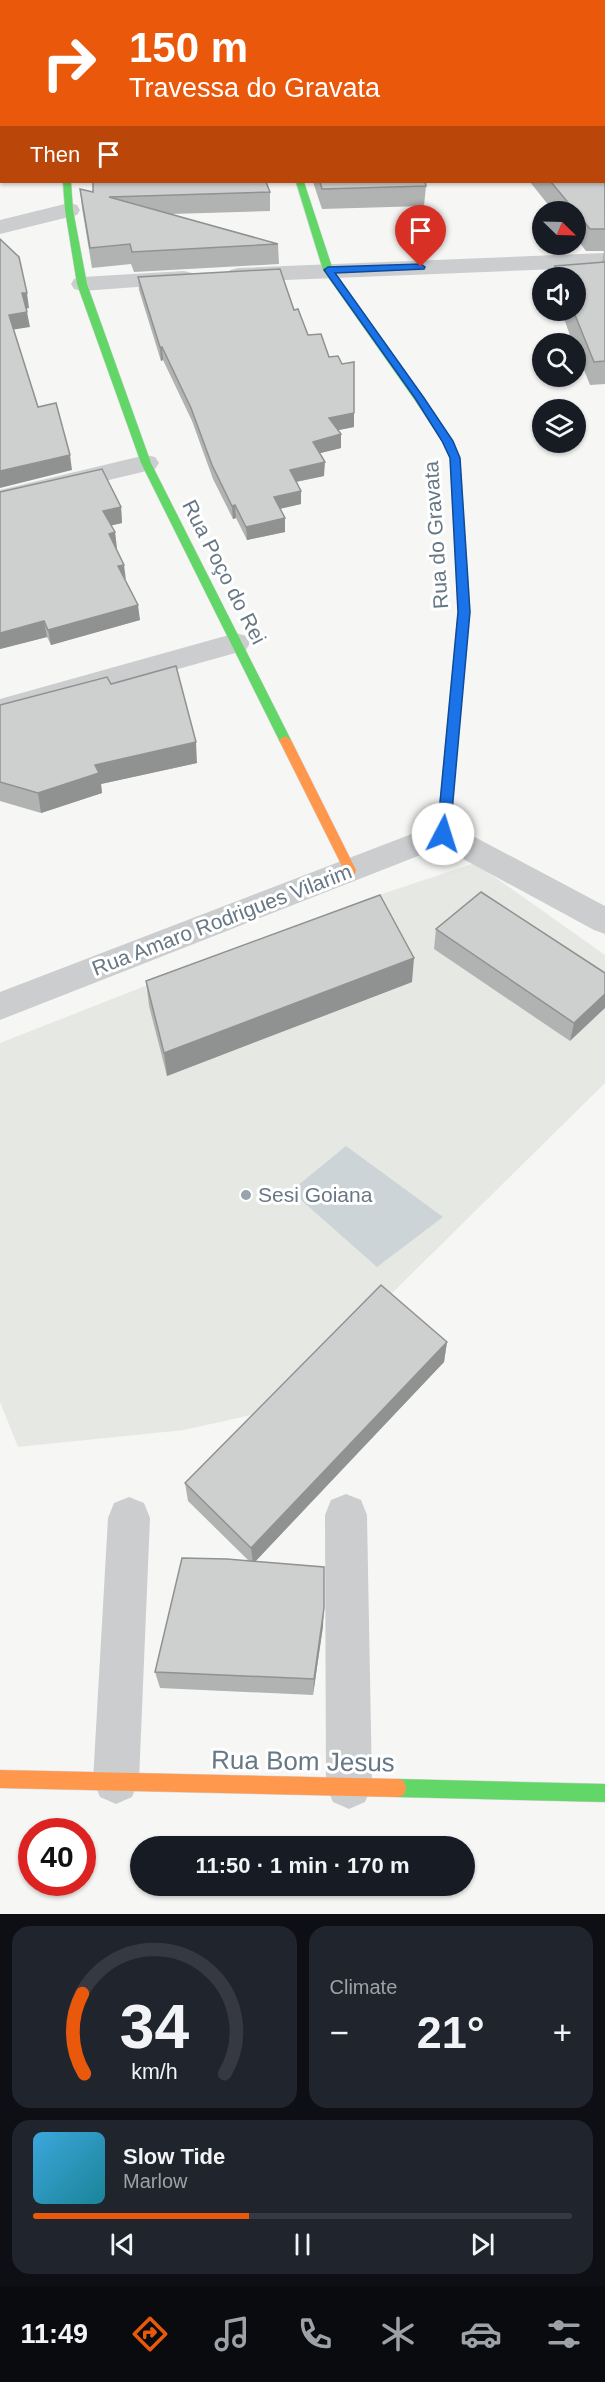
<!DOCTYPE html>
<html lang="en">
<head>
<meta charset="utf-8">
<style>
  :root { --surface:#171b24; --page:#20242c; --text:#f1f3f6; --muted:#9ea1a6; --line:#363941; --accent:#ea580c }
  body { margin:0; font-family:Arial,sans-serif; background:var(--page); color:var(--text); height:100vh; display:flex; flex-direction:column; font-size:22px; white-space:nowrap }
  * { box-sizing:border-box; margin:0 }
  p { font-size:20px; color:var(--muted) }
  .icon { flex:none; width:33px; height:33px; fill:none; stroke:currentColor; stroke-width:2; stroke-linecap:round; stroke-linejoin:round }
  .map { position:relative; height:1914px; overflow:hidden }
  .details { display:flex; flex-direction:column; gap:12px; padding:12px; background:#0d0f14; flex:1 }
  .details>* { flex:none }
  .top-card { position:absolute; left:0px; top:0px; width:606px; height:183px; box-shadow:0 2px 4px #0004; background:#ea580c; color:#fff; overflow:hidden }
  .needle { width:39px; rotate:113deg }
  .tools { position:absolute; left:532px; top:201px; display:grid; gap:12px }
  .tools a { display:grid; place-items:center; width:54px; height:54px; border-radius:50%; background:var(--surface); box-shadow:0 2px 4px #0004; font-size:30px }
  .speed { position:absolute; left:18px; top:1818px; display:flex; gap:12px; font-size:30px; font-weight:700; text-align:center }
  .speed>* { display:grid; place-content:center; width:78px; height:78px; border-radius:50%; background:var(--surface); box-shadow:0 2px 4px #0004; line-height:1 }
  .speed .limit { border:9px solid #d22; background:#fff; color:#111 }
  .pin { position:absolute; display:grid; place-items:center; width:51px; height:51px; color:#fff; margin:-62px -26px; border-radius:50% 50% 50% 0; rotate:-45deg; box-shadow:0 0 6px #0007 }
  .pin .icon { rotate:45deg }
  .me { position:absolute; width:66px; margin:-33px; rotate:5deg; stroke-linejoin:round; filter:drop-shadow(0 0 4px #0008) }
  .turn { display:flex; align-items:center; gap:21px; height:126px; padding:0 30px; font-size:27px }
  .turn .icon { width:78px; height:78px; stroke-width:2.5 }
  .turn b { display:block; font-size:42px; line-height:51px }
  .then { display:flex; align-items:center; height:57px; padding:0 30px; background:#0003; gap:12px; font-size:22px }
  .big { font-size:45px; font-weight:800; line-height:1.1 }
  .details .widget { flex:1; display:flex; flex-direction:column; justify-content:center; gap:9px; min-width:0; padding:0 21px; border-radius:18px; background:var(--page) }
  .details .dial { align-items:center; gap:0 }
  .dial svg { height:156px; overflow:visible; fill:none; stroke:var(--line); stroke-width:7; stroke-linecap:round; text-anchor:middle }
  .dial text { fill:var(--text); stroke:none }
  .song { display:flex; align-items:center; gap:18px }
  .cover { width:72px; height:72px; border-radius:9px; background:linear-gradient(135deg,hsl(200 70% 55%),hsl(190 70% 35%)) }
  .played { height:6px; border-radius:3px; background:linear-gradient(90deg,var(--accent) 40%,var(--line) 40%) }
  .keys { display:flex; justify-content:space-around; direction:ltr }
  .heat { display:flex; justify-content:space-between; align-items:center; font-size:33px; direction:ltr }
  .details .tiles { flex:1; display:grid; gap:12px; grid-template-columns:1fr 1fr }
  .widget:last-child { grid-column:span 2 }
  .trip { position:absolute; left:130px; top:1836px; width:345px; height:60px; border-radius:30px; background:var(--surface); box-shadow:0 2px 4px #0004; font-weight:800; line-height:60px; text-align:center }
  .menu { display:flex; height:96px; justify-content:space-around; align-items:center; background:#090b0e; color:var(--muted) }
  .menu .icon { width:42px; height:42px }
  .menu .selected { color:var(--accent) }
  .menu b { font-size:27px; color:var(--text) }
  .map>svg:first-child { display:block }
  .green { fill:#e6e9e3 }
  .water { fill:#ccd4d7 }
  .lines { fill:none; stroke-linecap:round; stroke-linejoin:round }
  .fast-casing { stroke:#d3d4d5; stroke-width:1 }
  .slow-casing { stroke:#d3d4d5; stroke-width:1 }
  .jam-casing { stroke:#d3d4d5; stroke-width:1 }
  .street { fill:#cccdce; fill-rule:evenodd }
  .fast { fill:#63d668; fill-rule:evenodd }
  .slow { fill:#ff974d; fill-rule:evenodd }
  .jam { fill:#b3261e; fill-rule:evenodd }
  .wall { fill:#b1b3b3 }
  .shaded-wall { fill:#909292 }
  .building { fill:#ced0d0; stroke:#909292; stroke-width:1.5 }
  .route { fill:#1a73e8; stroke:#114b97; stroke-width:1.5 }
  .poi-dot { fill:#98a3ac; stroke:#fff; stroke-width:2 }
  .labels { text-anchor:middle; stroke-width:6; stroke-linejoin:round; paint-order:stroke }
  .street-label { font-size:21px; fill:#667785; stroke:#fff }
  .poi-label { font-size:21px; fill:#667785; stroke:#fff; text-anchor:start }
  .near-street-label { font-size:26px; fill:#667785; stroke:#fff }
</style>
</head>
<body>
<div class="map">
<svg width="605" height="1914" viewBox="0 0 605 1914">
  <rect width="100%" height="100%" fill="#f6f6f5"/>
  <path class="green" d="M475,863L605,955V1083L379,1306L278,1409L184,1430L18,1447L0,1402V1043L364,900Z"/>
  <path class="water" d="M346,1146L443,1217L377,1267L291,1191Z"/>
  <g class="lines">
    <defs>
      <path id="fast" d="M63,182H71L73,210L87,284L151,463L291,740L289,743H281L279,740L141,463L77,284L65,210Z
        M296,182H304L333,270L424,398L452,441L460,458L470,612L464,658H456L454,655L458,612L450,458L442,441L414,399L323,270Z
        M397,1779L605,1784V1802L397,1797L390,1795L388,1788L390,1781Z"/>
      <path id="slow" d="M285,736L291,740L356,870L355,874L350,875L344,870L279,740Z
        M0,1770L397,1779L404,1781L406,1788L404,1795L397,1797L0,1788Z"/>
      <path id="jam" d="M460,651L466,655L449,834L443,839L437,834L454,655Z"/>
    </defs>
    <use href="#fast" class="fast-casing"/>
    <use href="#slow" class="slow-casing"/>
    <use href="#jam" class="jam-casing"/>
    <path class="street" d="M69,203L77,205L80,210L77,215L0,234V220Z
      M605,253V267L238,282L230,280L227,275L230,270L238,268Z
      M184,271L192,273L195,278L192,283L82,291L74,289L71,284L74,279L82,277Z
      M146,455L155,457L159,463L155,469L0,506V490Z
      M236,633L246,636L250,643L246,650L0,719V699Z
      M443,822L454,826L605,906V934L594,930L441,847L0,1020V992Z
      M346,1494L361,1500L367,1515L372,1786L365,1802L349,1809L333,1802L326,1786L325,1515L331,1500Z
      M129,1497L144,1503L150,1518L139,1781L132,1797L116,1804L100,1797L93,1781L108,1518L114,1503Z"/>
    <use href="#fast" class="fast"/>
    <use href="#slow" class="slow"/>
    <use href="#jam" class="jam"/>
  </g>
  <path class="wall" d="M605,16V384L590,385L576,350V344H573L561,310H576V278H554L555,266L602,262L604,251H586L576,238V212H554L530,182H604Z
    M313,182H425L426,186L424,206L322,209Z
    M80,189L93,192H270V211L171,214L278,244L279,264L134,272L131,264L92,268L82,208Z
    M138,277L294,310L308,335L329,357L354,413V427L338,430L341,448L319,453L324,476L296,482L301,504L280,509L285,518V532L247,540L236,518L233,519L213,479L192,421L163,360L161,361L139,290Z
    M121,507L122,523L111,525L115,532L116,548L125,580L140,620L51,645L47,637L0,649Z
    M111,684L197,763L101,784L102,793L41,813L0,801V705Z
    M436,929L605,973L570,1041L434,949Z
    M146,981L412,982L167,1076L149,1006Z
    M447,1342L444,1362L255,1561L323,1626L313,1695L160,1688L155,1672L249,1561L188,1501L185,1483Z"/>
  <path class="shaded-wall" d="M171,0H203L200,2H169Z
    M0,75H2V93H0Z
    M22,293H27L29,308L25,309Z
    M27,312L30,327L11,330L9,315Z
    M160,347H162L163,360L161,361Z
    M354,413V427L329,432V418Z
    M341,434V448L313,455V442Z
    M70,455L72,470L0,488V471Z
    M325,462L324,476L290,483V470Z
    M301,491V504L274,510V497Z
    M235,505L236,518L233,519L232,506Z
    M121,507L122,523L105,527L103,511Z
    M285,518V532L247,540L246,527Z
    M115,532L117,548L111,549L109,534Z
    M124,565L126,580L118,566Z
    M138,605L140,620L51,645L48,630Z
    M44,621L47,637L0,649V633Z
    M196,742L197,763L101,784L102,793L41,813L38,793L95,765Z
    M414,958L412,982L167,1076L164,1053Z
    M605,994V1008L570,1041L574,1023Z
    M447,1342L444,1362L253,1564L251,1548Z
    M324,1608L323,1626L313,1695L314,1679Z"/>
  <path class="building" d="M2,0H171L169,1L171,2H2Z
    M337,0H563L566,2H336Z
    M2,8V75H0V9Z
    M604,16L605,229H590L551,182H604Z
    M93,182H266L270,192L109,197L278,244L132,252L130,244L90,248L80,189L93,192Z
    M320,182H425L426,186L322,189Z
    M0,239L19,257L27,293H22L27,312L9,315L38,407L56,403L70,455L0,471Z
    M605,262V361L594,362L573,310H576V278H560L555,266Z
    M280,269L294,310L298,309L308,335L321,334L329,357L338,356L342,364L354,362V413L329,418L341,434L313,442L325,462L290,470L301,491L274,497L285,518L246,527L235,505L232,506L212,465L191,408L162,347H160L138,277Z
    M102,469L121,507L103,511L115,532L109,534L124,565L118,566L138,605L48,630L44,621L0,633V492Z
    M176,666L196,742L95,765L99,773L38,793L0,782V705L107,677L111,684Z
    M481,892L605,973V994L574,1023L436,929Z
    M380,895L414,958L164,1053L146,981Z
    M381,1285L447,1342L251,1548L185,1483Z
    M182,1558L227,1559L324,1567V1608L314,1679L155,1672Z"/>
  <path class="route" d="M421,264L425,267L424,269L335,273L424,398L453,441L460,458L470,612L450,834L443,838L437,834L458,612L450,458L442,441L415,398L324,270L328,267Z"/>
  <circle class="poi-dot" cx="246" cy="1195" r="6"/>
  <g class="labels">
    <g class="street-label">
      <text transform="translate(436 535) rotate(-94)" y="7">Rua do Gravata</text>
      <text transform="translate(224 572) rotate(63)" y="7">Rua Poço do Rei</text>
      <text transform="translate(222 920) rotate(-21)" y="7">Rua Amaro Rodrigues Vilarim</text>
    </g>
    <g class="poi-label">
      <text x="258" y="1202">Sesi Goiana</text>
    </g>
    <g class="near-street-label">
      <text transform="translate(303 1761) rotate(1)" y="9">Rua Bom Jesus</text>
    </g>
  </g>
</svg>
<div class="tools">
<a><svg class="needle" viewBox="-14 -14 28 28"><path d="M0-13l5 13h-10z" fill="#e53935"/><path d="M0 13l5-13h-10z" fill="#9ea1a6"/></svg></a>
<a><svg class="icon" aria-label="sound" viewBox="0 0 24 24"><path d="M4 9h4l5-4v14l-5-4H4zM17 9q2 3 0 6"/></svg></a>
<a><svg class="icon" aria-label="search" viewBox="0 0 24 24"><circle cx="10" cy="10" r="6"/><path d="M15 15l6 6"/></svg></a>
<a><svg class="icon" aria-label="layers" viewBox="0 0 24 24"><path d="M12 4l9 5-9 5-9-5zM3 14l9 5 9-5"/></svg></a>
</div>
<div class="speed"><div class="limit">40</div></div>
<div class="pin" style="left:421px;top:267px;background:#d93025"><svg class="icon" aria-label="arrive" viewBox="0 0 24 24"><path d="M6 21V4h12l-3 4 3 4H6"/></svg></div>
<svg class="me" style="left:443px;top:834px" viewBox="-20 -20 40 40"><circle r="19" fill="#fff"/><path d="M0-13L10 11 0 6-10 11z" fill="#1a73e8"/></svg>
<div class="trip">11:50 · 1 min · 170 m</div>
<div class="top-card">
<div class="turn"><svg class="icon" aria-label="right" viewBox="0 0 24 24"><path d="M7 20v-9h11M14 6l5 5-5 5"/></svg><div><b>150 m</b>Travessa do Gravata</div></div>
<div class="then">Then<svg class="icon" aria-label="arrive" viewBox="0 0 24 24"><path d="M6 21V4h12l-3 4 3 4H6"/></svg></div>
</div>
</div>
<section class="details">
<div class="tiles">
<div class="widget dial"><svg viewBox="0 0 100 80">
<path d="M14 69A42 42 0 1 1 86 69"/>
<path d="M14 69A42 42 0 0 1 13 28" stroke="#ea580c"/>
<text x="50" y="56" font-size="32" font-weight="700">34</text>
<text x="50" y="72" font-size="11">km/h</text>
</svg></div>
<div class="widget"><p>Climate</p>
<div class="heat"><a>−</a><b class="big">21°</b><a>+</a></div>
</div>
<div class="widget">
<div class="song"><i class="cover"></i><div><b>Slow Tide</b><p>Marlow</p></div></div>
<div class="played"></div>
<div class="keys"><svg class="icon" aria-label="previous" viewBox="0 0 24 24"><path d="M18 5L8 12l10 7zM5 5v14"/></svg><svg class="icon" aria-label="pause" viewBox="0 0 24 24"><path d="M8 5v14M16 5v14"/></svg><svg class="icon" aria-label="next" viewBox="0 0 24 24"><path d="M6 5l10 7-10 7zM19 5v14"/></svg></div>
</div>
</div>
</section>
<nav class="menu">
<b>11:49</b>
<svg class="icon selected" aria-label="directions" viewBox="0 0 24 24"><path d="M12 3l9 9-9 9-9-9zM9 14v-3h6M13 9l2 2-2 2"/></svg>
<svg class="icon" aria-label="music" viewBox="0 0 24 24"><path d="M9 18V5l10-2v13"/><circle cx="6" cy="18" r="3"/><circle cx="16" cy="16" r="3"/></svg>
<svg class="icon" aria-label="phone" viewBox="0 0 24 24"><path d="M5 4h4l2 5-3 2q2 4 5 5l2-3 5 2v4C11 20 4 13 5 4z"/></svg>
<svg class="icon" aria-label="climate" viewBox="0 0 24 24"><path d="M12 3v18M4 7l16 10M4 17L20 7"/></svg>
<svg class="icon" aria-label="car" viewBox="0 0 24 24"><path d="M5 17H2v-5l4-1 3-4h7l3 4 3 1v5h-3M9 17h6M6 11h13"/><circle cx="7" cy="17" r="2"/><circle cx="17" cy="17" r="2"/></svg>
<svg class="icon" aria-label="filters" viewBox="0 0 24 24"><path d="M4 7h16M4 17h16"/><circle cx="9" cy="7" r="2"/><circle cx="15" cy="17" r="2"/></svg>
</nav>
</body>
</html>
